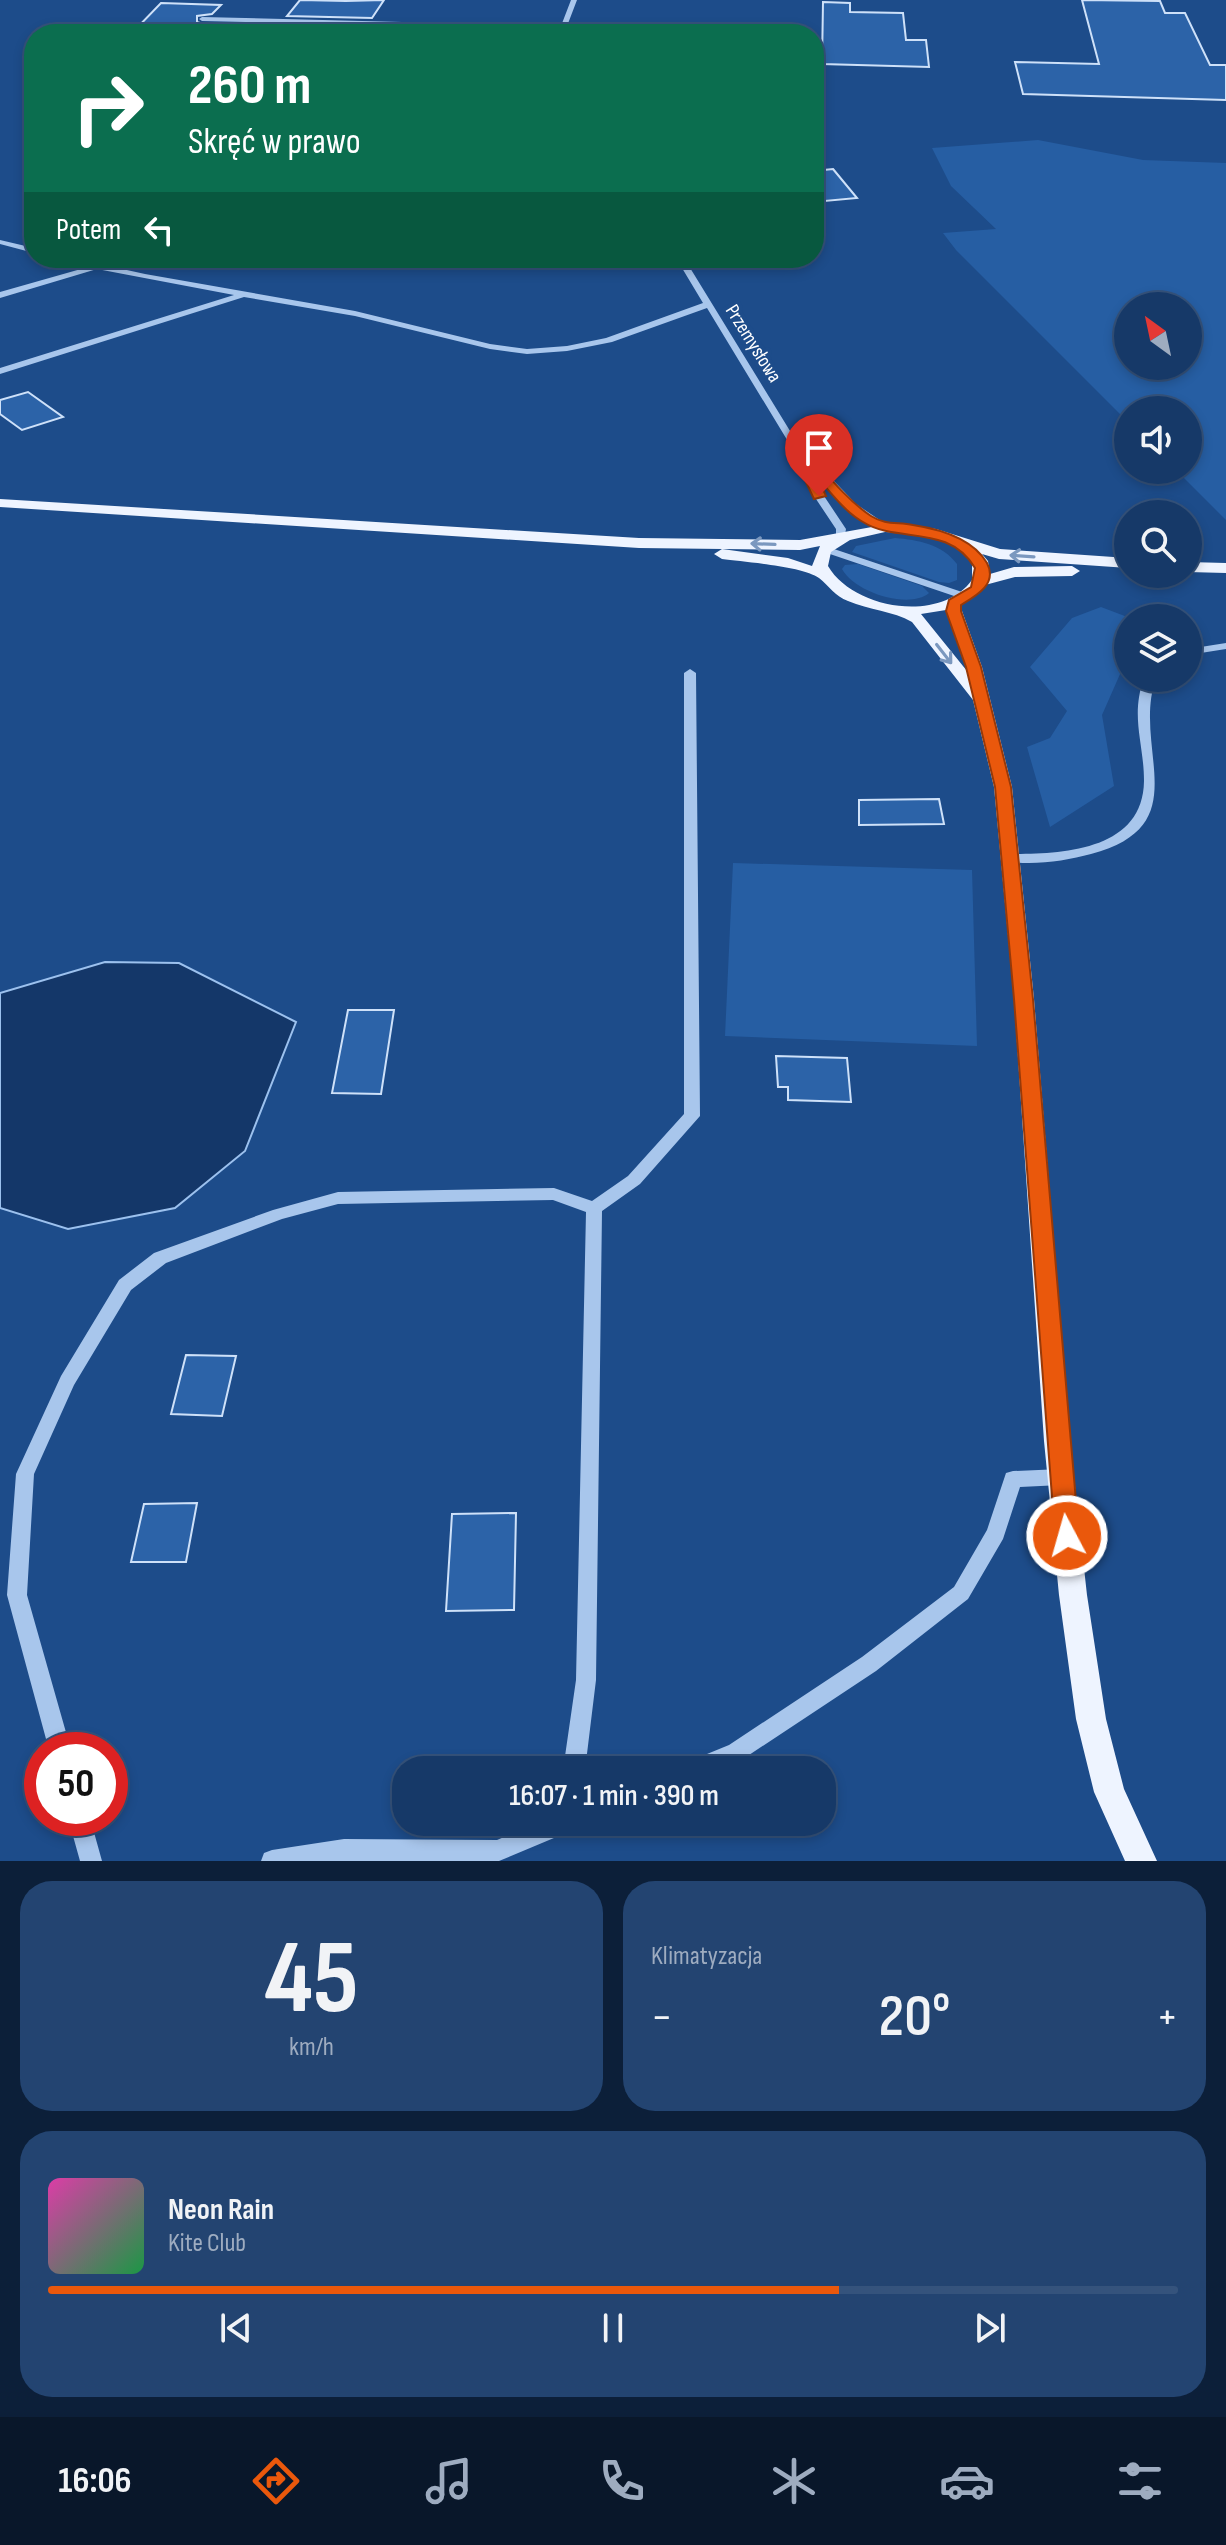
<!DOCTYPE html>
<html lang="pl">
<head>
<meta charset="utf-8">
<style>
  :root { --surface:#163968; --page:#234471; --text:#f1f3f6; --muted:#9eacc0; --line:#35537c; --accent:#ea580c }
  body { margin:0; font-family:"Sofia Sans Condensed",sans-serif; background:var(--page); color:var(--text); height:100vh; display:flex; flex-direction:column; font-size:30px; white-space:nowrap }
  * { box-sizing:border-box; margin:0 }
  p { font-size:26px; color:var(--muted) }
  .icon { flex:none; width:44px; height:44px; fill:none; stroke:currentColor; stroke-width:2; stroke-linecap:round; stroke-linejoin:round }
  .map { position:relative; height:1861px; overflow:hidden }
  .panel { display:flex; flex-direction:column; gap:20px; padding:20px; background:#0c1f39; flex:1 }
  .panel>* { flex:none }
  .hud { position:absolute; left:24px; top:24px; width:800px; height:244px; border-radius:32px; box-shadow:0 4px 12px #0003,0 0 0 2px var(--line); background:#0b6e4f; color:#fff; overflow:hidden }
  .needle { width:52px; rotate:327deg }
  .buttons { position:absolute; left:1114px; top:292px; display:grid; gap:16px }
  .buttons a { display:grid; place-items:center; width:88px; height:88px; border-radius:50%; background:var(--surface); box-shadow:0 4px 12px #0003,0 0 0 2px var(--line); font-size:40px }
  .speed { position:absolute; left:24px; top:1732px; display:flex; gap:16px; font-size:40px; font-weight:700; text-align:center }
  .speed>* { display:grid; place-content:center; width:104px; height:104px; border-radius:50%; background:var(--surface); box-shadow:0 4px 12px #0003,0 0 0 2px var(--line); line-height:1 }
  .speed .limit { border:12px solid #d22; background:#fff; color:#111 }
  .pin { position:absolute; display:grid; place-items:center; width:68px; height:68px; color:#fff; margin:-82px -34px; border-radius:50% 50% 50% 0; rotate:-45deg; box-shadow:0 0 8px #0007 }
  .pin .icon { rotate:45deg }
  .me { position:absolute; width:88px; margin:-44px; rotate:354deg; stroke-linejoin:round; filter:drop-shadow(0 0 6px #0008) }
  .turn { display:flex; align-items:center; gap:28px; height:168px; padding:0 32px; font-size:36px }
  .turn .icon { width:104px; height:104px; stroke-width:2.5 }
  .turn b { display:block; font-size:56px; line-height:68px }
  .then { display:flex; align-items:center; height:76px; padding:0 32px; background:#0003; gap:16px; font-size:30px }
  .big { font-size:60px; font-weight:600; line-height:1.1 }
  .panel .card { flex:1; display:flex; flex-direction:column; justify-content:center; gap:12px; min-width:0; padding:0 28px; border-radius:32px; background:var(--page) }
  .panel .dial { align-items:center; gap:0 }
  .dial b { font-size:104px; line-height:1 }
  .song { display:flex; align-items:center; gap:24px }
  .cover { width:96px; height:96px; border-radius:12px; background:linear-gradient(135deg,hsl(320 70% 55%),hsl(140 70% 35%)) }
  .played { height:8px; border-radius:4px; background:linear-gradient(90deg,var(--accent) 70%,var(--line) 70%) }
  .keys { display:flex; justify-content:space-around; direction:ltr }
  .heat { display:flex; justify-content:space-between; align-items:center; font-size:44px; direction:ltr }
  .panel .tiles { flex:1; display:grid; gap:20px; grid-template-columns:1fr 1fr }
  .card:last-child { grid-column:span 2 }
  .trip { position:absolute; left:392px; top:1756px; width:444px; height:80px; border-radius:32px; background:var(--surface); box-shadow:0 4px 12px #0003,0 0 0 2px var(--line); font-weight:600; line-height:80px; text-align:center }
  .menu { display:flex; height:128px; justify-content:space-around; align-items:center; background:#09172a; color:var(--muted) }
  .menu .icon { width:56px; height:56px }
  .menu .on { color:var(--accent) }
  .menu b { font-size:36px; color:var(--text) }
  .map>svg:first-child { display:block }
  .green { fill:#265ea3; fill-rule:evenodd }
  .water { fill:#143769; stroke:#9cc1ee; stroke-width:2 }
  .building { fill:#2c63a8; stroke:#cee1f9; stroke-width:2 }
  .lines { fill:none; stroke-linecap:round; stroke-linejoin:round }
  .minor { fill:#a8c6ec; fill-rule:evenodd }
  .major { fill:#eef4ff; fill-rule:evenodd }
  .oneway { stroke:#7b98bf }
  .route { fill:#ea580c; stroke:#983908; stroke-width:2 }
  .labels { text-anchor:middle; stroke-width:8; stroke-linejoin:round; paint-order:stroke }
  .far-street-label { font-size:20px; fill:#fff; stroke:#1d4c8a }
</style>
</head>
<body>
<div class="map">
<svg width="1226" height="1861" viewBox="0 0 1226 1861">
  <rect width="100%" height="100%" fill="#1d4c8a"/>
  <path class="green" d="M1038,140L1143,160L1226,163V520L1176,470H1188V410H1128V422L956,250L943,233L996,229L951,186L932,148ZM1128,306H1188V366H1128Z
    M895,538C918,540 942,544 957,564V580L949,583L939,582L852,552L856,546Z
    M858,564L922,586L929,593C909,610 854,592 842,569L845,565Z
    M1101,607L1130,618L1128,656L1102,715L1114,786L1050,827L1027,747L1050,738L1067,711L1030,667L1072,618Z
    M733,863L972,870L977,1046L725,1036Z"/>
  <path class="water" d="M105,962L179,963L296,1022L245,1151L175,1208L68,1229L0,1208V993Z"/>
  <path class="building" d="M300,0L346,1L384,0L372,18L287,16Z
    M1082,0L1160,1L1165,13H1185L1210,65H1226V100L1023,94L1015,62L1099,64Z
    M823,2L850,3V12L903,13L906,40H926L929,67L822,64Z
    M161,3L221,5L212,14L197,16V22L203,24L198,30L182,29L178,34H131Z
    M279,26L365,28L361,34L273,33Z
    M833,169L857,198L814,202V171Z
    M28,392L63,417L22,430L0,414V400Z
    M939,799L944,824L859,825V800Z
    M348,1010H394L381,1094L332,1093Z
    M776,1056L847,1058L851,1102L788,1100V1087H778Z
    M186,1355L236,1356L222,1416L171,1414Z
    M197,1503L186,1562H131L144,1504Z
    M516,1513L514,1610L446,1611L452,1514Z"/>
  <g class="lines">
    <path class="minor" d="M571,0H577L564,34H558L559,30L202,21L199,19L202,17L561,26Z
      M0,240L34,248V253L0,244Z
      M58,258H72L145,274L355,311L490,344L527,349L567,346L606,338L703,303L676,258H684L806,457L812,458L856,504L890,527L889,529C863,530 829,490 813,472L824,496L846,529L844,540H836V529L814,496L792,448L707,308L612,342L567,351L527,354L490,349L355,316L244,297L0,374V368L234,295L97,269L0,298V292L88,267Z
      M825,546L971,595L973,597L967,600L963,599L821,551V547Z
      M1226,643V649L1188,655V649Z
      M690,669L696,673L700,1116L640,1184L602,1211L596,1680L585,1770H563L576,1680L586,1212L553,1200L338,1204L282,1219L166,1263L131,1290L74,1385L34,1474L27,1595L71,1750H49L7,1595L16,1474L61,1376L119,1280L154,1253L273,1210L338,1192L554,1188L592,1201L628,1176L684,1114V673Z
      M1144,678H1156C1131,749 1199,825 1091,854C1065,861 1032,866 1005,861L1003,858L1005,855L1010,854C1062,854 1143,851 1144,781C1144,743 1130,717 1144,678Z
      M1061,1469L1068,1471L1070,1477L1068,1483L1061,1485L1020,1487L1003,1539L968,1599L876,1671L743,1759L718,1770H681L685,1763L729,1745L862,1657L954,1587L987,1530L1006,1473L1013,1471Z
      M68,1818H90L102,1861H80Z
      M539,1822H576L573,1830L499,1861H261L264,1853L272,1850L344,1839L497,1840Z"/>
    <path class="major" d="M0,499L639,538L800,540L894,523L936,529L1000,549L1128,558V568L999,559L982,554L988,561L990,574L1014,567L1072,566L1080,571L1072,576L1015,577L985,585L962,604V611L982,667L1012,787L1034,999L1070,1441L1087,1595L1106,1719L1124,1789L1157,1861H1125L1094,1792L1076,1719L1059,1595L1044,1441L1014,999L994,787L973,700L912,622C893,611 869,610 848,601C835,596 829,586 819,578C803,566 744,562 722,559L714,554L722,549L788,558L812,566L820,546L800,550L639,548L0,507ZM885,532C916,533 951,536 972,562V580C940,624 853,609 828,566L831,552L850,540ZM946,610V611L967,671L921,614Z
      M1188,562L1226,563V573L1188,572Z"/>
  </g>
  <defs><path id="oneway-shaft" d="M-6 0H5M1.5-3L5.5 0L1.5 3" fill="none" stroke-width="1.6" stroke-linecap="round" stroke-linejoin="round" transform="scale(2)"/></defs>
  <g class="oneway">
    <use href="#oneway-shaft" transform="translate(763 544) rotate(-178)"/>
    <use href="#oneway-shaft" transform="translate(1022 556) rotate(-176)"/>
    <use href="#oneway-shaft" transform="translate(944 654) rotate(52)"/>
  </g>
  <path class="route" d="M792,445H801C823,469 844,498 871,516C885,525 897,522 913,525C939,529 973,539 987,563C998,584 976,596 961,605V611L981,667L1011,787L1033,999L1079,1536L1076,1544L1067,1547L1058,1544L1055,1536L1014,999L995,787L966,667L946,611L949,600L971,587L975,568C948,523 898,544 863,522C845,512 831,493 818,478L826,496L814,499L790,448Z"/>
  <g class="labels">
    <g class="far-street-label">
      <text transform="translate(754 343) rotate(58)" y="7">Przemysłowa</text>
    </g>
  </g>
</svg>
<div class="buttons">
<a><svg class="needle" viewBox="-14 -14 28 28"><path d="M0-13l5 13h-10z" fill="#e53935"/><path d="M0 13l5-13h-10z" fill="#9eacc0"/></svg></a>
<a><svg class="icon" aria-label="sound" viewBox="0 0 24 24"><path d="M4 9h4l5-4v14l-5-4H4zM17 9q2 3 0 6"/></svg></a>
<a><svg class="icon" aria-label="search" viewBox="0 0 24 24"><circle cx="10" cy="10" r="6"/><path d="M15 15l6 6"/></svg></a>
<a><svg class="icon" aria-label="layers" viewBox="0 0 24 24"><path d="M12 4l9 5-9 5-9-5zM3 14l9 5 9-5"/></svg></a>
</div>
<div class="speed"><div class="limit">50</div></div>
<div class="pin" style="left:819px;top:496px;background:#d93025"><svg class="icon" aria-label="arrive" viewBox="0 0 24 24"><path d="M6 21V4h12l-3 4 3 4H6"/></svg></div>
<svg class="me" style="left:1067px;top:1536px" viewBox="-20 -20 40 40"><circle r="17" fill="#ea580c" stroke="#fff" stroke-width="3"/><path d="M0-11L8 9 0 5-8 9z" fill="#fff"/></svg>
<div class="trip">16:07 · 1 min · 390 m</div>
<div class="hud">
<div class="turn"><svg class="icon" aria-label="right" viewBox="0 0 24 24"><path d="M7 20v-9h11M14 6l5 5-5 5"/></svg><div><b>260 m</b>Skręć w prawo</div></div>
<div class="then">Potem<svg class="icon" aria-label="left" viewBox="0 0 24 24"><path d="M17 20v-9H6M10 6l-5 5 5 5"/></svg></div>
</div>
</div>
<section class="panel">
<div class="tiles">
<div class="card dial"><b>45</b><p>km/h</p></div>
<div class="card"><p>Klimatyzacja</p>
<div class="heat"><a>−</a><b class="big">20°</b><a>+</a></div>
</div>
<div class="card">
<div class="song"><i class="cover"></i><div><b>Neon Rain</b><p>Kite Club</p></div></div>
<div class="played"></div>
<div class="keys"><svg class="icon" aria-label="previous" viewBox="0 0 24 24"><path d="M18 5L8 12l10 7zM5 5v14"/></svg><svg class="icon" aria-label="pause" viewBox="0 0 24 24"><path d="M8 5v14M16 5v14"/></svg><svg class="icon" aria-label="next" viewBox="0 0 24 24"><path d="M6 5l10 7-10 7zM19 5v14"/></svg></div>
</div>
</div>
</section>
<nav class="menu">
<b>16:06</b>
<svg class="icon on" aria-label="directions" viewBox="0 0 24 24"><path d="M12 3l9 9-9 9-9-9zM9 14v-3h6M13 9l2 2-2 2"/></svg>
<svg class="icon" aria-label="music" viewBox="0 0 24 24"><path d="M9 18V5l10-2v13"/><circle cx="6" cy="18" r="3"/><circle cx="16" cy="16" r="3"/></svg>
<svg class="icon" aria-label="phone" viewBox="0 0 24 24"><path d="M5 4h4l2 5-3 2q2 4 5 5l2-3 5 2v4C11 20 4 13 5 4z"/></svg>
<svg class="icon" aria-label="climate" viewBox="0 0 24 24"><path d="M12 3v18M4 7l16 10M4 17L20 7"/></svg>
<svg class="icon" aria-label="car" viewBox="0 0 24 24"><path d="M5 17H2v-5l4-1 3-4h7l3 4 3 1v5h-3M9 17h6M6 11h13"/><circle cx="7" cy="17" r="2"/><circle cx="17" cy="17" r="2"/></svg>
<svg class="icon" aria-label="filters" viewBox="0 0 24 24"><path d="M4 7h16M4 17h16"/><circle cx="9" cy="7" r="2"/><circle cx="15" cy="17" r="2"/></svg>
</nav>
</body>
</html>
